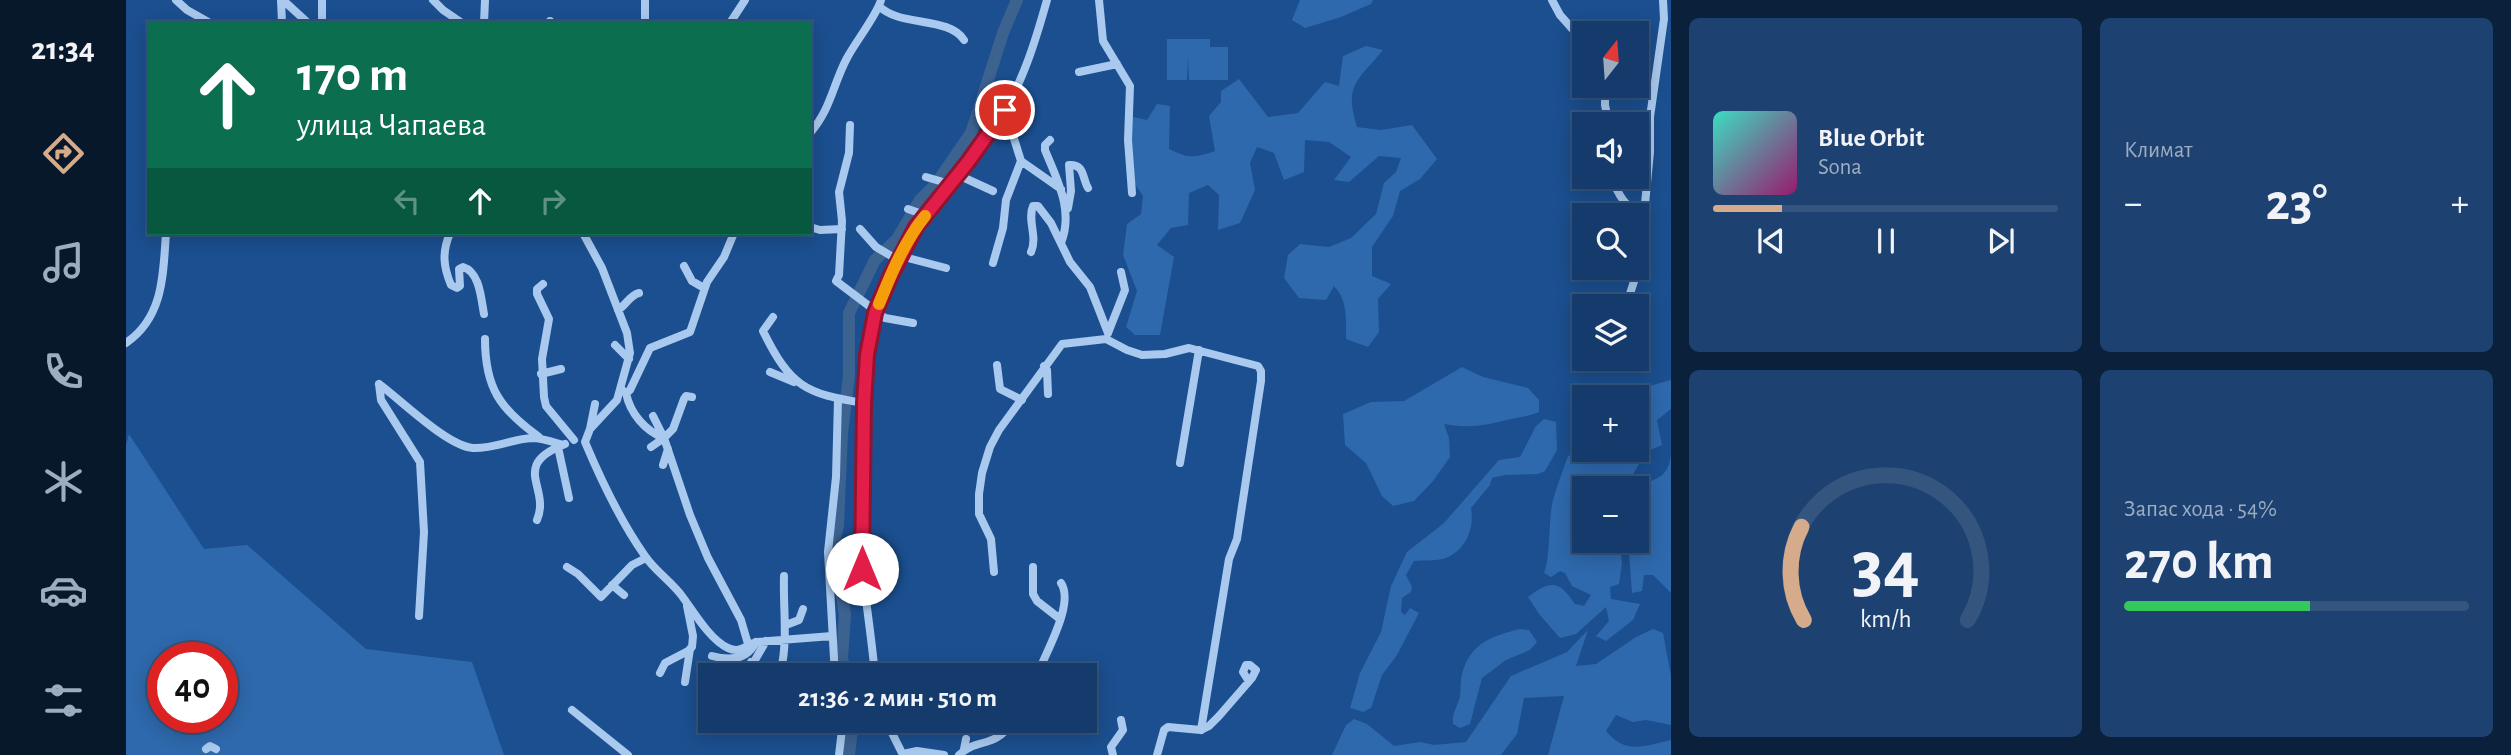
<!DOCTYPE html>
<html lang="ru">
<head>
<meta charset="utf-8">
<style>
  :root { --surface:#143b6b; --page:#1d4271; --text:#f1f3f6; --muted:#9dadc1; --line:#33557e; --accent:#d6ab8b }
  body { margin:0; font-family:"Alegreya Sans",sans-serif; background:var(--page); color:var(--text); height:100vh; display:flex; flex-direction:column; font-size:26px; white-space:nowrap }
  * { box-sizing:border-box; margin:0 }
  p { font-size:23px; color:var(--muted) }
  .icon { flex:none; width:38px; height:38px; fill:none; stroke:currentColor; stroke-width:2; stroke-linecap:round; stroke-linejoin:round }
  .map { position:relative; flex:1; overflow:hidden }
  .drawer { display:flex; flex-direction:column; gap:18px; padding:18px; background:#0b203b; width:840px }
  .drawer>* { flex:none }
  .hud { position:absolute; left:21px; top:21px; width:665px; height:214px; border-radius:0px; box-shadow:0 4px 18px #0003,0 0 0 2px var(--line); background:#0b6e4f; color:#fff; overflow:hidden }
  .needle { width:46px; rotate:17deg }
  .controls { position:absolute; left:1446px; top:21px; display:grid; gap:14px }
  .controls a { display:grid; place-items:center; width:77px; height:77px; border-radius:0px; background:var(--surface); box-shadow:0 4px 18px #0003,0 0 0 2px var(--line); font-size:35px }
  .speed { position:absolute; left:21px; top:642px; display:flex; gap:14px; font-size:35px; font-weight:700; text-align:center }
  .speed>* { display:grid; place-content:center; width:91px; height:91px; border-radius:50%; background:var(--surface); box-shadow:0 4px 18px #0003,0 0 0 2px var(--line); line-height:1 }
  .speed .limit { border:10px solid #d22; background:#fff; color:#111 }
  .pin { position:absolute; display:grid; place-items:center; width:60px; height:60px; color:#fff; margin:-30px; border:4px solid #fff; border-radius:50%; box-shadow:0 2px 7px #0007 }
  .me { position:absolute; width:77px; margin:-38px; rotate:0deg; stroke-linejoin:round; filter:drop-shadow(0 0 5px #0008) }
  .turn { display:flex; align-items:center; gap:24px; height:147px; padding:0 35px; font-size:32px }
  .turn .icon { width:91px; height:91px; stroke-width:2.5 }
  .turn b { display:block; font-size:49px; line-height:60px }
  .lanes { display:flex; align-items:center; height:66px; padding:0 35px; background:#0003; justify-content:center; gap:35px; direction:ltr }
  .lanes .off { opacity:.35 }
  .big { font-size:52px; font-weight:600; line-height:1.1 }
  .drawer .card { flex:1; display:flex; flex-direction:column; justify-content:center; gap:10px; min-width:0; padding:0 24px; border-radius:10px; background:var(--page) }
  .drawer .dial { align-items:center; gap:0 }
  .dial svg { height:182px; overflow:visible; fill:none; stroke:var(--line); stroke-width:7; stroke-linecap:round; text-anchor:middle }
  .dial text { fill:var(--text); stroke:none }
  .song { display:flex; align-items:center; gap:21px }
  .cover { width:84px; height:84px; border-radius:10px; background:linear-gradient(135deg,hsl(170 70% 55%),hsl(320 70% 35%)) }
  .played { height:7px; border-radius:4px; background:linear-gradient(90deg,var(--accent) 20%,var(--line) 20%) }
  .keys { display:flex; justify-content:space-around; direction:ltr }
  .heat { display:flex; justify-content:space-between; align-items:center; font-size:38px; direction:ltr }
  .charge { height:10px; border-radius:5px; background:linear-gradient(90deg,#34c759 54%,var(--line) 0) }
  .drawer .tiles { flex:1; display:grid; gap:18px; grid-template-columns:repeat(2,1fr) }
  .trip { position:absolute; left:572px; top:663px; width:399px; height:70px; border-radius:0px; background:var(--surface); box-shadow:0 4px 18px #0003,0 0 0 2px var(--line); font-weight:600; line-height:70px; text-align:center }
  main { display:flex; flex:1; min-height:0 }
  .tab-bar { display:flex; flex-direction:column; width:126px; justify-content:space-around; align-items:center; background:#08182b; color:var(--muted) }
  .tab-bar .icon { width:49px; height:49px }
  .tab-bar .on { color:var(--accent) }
  .tab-bar b { font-size:32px; color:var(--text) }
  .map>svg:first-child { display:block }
  .green { fill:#2e69ad; fill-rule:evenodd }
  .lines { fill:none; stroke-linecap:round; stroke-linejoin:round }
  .river { stroke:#3c6290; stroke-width:12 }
  .minor { stroke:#a9c9ee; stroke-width:8 }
  .route-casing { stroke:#92132f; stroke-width:18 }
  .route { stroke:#e11d48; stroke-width:12 }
  .slow { stroke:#f59e0b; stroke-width:12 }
</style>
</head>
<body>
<main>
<nav class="tab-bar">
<b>21:34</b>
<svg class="icon on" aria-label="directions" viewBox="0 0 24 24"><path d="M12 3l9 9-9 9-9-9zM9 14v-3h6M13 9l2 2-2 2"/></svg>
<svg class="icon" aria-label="music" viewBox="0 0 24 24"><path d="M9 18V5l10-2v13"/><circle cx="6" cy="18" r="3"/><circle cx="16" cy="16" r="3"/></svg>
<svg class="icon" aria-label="phone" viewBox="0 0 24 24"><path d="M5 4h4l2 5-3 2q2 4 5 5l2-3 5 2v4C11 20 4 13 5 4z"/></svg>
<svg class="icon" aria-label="climate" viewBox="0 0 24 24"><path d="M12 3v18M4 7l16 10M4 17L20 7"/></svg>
<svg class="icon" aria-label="car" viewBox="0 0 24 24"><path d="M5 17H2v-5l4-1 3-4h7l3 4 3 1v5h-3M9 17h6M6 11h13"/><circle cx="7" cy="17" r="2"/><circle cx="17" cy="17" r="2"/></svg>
<svg class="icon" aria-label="filters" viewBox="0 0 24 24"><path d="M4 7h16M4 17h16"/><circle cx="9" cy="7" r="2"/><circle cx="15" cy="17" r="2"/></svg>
</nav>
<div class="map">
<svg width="1545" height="755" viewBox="0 0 1545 755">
  <rect width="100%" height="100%" fill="#1b4f8f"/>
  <path class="green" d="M1174,0H1247L1245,4L1215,17L1179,28L1166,20Z
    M1041,39H1084V47H1102V80H1063L1062,57L1061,80H1041Z
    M1240,46L1257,50C1231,82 1218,84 1231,127L1255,130L1286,125L1311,159L1294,179L1274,191L1267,216L1246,247V276L1265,284L1252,299L1253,332L1242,347L1220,339C1220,319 1222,301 1208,286L1200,300L1173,298L1158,278L1162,255L1174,244L1203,247L1225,238L1250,214L1258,183L1270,172L1275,158L1253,156L1223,182L1208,180L1225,157L1203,142L1179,140L1178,172L1158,180L1148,153L1131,147L1124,163L1129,190L1114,223L1092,230L1093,195L1082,185L1063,193L1062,225L1045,228L1031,245L1048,257L1034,335H1009L1000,327L1011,291L997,255L1001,224L1015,214L1017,196L1004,177L1003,116L1021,120L1031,104L1044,106L1043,149C1063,159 1068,158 1089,151L1083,116L1095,102V91L1113,79L1142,117L1172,113L1199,82L1213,86L1217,56Z
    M1336,367L1357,377L1402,388L1413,400V412C1403,416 1395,417 1385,419C1360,425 1345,429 1318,424L1323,438L1324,457L1307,481L1288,501L1267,506L1256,496L1240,463L1219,445L1217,414L1245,402L1278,401Z
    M1545,380V409L1531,420L1536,445L1520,452L1499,488H1458V541H1494L1496,563L1493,584L1484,587L1485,599L1514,604L1507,620L1480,641L1470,636L1483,621L1480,607L1450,634L1434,638L1413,614L1402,597C1425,580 1433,580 1449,604L1458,606L1465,595L1446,586L1439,573L1434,571L1425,577L1418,573C1425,556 1422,520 1427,500C1431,485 1437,470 1442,456L1460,450H1510V397H1485L1488,390H1509Z
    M1418,419L1430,422L1431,450L1419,471L1412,474L1379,475L1366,478L1364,485L1345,508C1349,529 1339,552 1317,559C1308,561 1297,560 1288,561L1280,575L1286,587L1285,592L1276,598L1275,612L1279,615L1284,608L1293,613L1271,655L1256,675L1245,708L1237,712L1224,708L1234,673L1255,632L1265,586L1281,552L1318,523L1373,460L1394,457L1410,426Z
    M3,434L78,549L121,545L240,649L346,662L378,755H0V445ZM37,658H96V718H37Z
    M1545,453V593L1527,575H1518L1516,591L1506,593L1502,541H1510V491C1523,476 1543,484 1545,453Z
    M1394,629L1403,630L1411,642L1404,650L1380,660L1356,678L1344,724L1334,728L1327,724C1326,714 1331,706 1334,697C1335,689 1334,682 1336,674C1344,643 1366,636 1394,629Z
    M1527,629L1537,633L1545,676V725L1520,720L1507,722L1490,715L1480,731C1500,755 1518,746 1545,740V755H1422L1438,696L1398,698L1391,734L1375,755H1206L1220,725L1228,719L1241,724L1268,746L1294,742L1308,745L1340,742L1385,676L1441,652L1462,630L1450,666L1470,664L1510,637Z"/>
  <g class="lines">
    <path class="river" d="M720,676L716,658L719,615L708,541L712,526L716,433L723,376V313L749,260L771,239L794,200L810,184L845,133L877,33L891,0
      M723,755L727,721"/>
    <path class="minor" d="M50,0L61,10L84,23
      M155,0L156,23
      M157,0L182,23
      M196,0V23
      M307,0L317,10L336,23
      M973,0L977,41L1004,86L1002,140L1006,193
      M1426,0L1434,15L1458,42
      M753,6C773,27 823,16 838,40
      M424,21V23
      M358,23L359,0
      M519,23V0
      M604,23L619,0
      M953,72L991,64
      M1479,86V105L1483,124
      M724,125L723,153L713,192L716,221L713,275L710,281L759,318L787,323
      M684,133C705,109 707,84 721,58C730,41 751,15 755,0
      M924,140L919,145V150C931,180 948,210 935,243
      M895,161L935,189
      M832,175L867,191
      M800,177L824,184
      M1485,177C1492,194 1500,209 1518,217
      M1501,177L1505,179
      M942,208L945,191L943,165C959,164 956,178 962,188
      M782,209L799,215
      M684,227L694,230L716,229
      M734,229L750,247L772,260
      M324,233C316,252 317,266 325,285L331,288L334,286L333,269L337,267C354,272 355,299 358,314
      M457,233L476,268L501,333L504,353L491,400L464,429L459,442C475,480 495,522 519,556C529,571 545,581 556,596C567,611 584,640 602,648C615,654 619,645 631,642L706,636
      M905,252C912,237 901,220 907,206H912L925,223L944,262L964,287L982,333
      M774,256L820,268
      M867,263L877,228L880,200L895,161L879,110
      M558,266L566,281L578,288
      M417,284L411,289V294L423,319L416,359L418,397L420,406L448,440
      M1500,306L1513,266L1524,152V117L1538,19L1537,0
      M492,310C500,305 504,295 513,293
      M647,317L637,331C664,386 679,394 738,403
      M982,333L999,290L995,272
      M359,339C359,388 374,409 413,437
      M0,343C38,317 37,274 40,233
      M489,345L503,359
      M871,365L874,389L896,400
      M918,366L921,370L922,394
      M644,372L668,382
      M415,374L435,369
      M253,384L255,400L294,462L298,532L293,616
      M253,384C275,400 321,446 347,448C367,449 386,439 406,438C416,438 427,442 437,445
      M496,390L500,393L504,390L524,348L564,332L581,282L598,257L608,233
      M500,393C504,413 519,431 538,438L547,429L558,399L560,396L566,397
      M527,416L538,438L564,515L582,558L615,620L622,644
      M464,429L469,404
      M432,447L443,498
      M525,447L538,438
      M1054,463L1073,350
      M537,465L542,449
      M411,520C425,487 383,466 439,444
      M441,567L452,574L475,597L506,565L520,558
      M907,567V594L911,601L934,619
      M868,572L865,539L853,514V494L856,473L864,447L873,430L936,344L980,339L1001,350L1016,355L1039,354L1063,348L1132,366L1135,371V381L1111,539L1103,559L1075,730
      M486,585L498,595
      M660,625L673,620L677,609
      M586,656C604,661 621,660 630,642
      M655,670C662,639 657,608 658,576
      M534,673L539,663L562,651L566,647L567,636L561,606
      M618,676L625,662
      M624,676L629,660L640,641
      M709,676L702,552L710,477L712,399
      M749,676C746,640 740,606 737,571C734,538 737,503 737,470C739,393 735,329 773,259C801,206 846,165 877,113C898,79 910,39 921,0
      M911,676C919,653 949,604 935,583
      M559,682L564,649
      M446,710L502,755
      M760,721L777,755
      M1075,730L1083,726L1093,716L1126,678L1130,670L1124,665H1120L1117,672L1122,680
      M80,749L84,746L90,749
      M838,749L840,739
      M777,754L791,751L818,755
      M713,755L717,721
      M833,755C851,737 868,750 887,721
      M987,755L985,747L997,730L995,720
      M1031,755L1038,730L1042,727L1075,730"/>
  </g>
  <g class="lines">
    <defs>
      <path id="route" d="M736,569L738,403L741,355L749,313L765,275L790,227L842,162L879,110"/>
    </defs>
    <use href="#route" class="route-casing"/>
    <use href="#route" class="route"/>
    <path class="slow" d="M753,304C765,274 778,242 799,216"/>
  </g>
</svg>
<div class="controls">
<a><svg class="needle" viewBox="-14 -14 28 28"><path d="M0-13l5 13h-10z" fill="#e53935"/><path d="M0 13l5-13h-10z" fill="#9dadc1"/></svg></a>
<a><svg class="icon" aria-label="sound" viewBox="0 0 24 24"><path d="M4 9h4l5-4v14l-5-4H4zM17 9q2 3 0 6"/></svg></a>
<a><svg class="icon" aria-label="search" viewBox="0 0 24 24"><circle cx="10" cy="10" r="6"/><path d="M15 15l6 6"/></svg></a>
<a><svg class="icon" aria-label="layers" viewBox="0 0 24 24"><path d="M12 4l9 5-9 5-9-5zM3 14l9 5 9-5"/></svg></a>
<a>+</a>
<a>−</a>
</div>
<div class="speed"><div class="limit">40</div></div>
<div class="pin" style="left:879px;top:110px;background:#d93025"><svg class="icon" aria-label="arrive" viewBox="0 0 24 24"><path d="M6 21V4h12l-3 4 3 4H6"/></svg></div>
<svg class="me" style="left:736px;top:569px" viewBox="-20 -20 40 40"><circle r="19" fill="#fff"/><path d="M0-13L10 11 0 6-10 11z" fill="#e11d48"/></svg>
<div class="trip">21:36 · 2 мин · 510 m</div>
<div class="hud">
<div class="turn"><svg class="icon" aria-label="ahead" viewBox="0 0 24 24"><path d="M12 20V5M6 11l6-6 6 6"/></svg><div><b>170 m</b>улица Чапаева</div></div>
<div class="lanes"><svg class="icon off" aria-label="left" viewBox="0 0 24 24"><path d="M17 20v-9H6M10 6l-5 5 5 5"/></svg><svg class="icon" aria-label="ahead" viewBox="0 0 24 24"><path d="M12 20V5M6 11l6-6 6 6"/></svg><svg class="icon off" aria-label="right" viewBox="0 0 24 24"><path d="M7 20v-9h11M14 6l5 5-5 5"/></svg></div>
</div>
</div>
<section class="drawer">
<div class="tiles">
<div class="card">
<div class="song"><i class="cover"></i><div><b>Blue Orbit</b><p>Sona</p></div></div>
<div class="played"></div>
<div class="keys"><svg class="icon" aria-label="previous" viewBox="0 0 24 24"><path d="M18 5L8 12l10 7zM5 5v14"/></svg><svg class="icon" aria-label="pause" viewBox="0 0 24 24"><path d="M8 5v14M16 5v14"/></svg><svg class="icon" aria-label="next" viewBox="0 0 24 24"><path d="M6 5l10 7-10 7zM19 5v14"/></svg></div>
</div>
<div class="card"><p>Климат</p>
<div class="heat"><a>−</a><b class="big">23°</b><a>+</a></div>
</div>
<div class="card dial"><svg viewBox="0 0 100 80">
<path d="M14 69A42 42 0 1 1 86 69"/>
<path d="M14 69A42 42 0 0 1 13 28" stroke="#d6ab8b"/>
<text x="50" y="56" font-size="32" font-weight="700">34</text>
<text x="50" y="72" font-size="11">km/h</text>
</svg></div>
<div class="card"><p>Запас хода · 54%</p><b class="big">270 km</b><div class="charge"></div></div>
</div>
</section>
</main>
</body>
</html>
